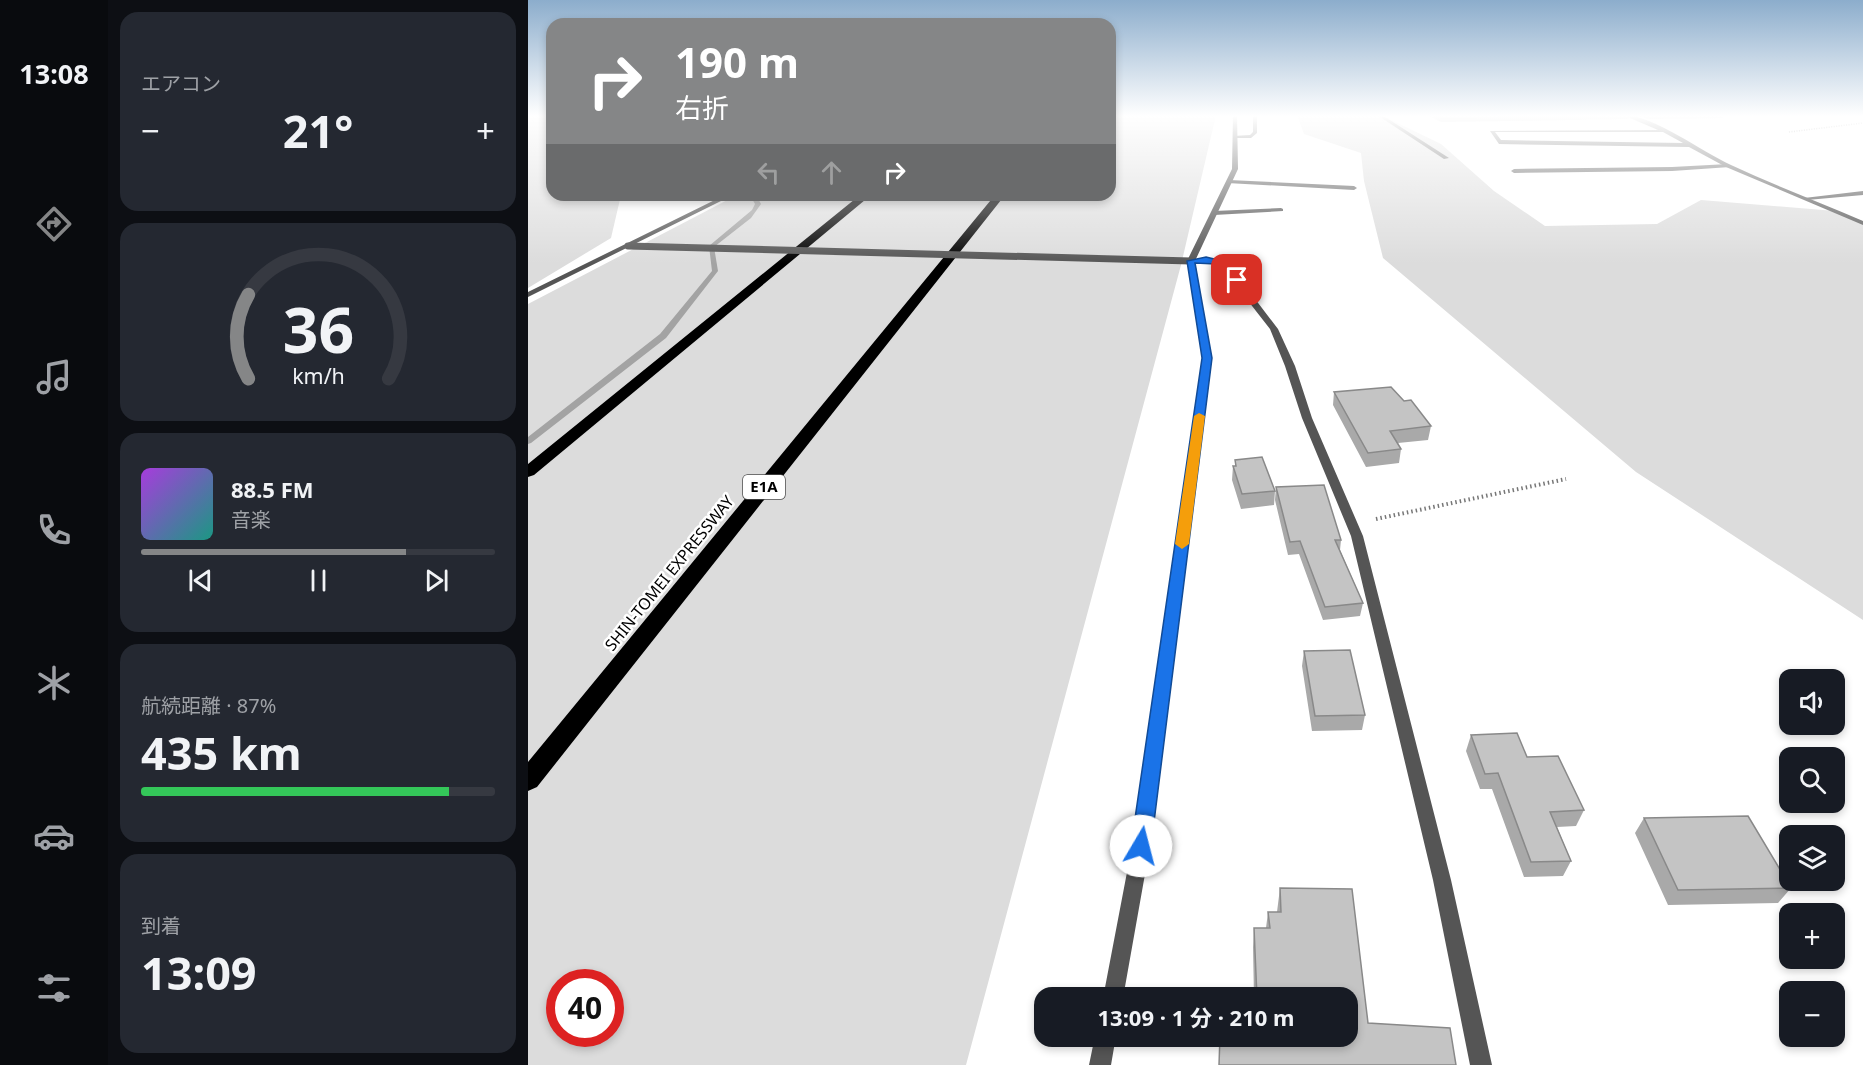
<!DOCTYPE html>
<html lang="ja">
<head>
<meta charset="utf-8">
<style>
  :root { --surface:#171b24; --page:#242831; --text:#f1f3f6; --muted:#9ea1a6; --line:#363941; --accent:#858687 }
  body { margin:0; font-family:"Noto Sans","Noto Sans JP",sans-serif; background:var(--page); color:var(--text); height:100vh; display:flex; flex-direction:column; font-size:22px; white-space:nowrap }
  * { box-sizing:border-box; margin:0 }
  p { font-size:20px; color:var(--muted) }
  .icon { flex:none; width:33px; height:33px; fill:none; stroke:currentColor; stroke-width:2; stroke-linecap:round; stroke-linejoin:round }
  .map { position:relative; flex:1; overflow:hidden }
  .drawer { display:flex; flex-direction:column; gap:12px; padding:12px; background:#0d0f14; width:420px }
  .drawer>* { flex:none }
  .banner { position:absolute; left:18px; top:18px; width:570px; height:183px; border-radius:18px; box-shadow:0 3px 9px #0003; background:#858687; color:#fff; overflow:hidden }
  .tools { position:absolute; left:1251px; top:669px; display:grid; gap:12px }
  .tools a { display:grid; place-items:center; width:66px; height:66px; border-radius:12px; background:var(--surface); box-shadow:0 3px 9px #0003; font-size:30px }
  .speed { position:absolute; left:18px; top:969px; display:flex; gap:12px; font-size:30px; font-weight:700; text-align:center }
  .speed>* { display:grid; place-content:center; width:78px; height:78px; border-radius:50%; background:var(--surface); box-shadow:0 3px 9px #0003; line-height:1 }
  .speed .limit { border:9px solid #d22; background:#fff; color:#111 }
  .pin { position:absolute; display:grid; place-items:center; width:51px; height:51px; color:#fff; margin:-26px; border-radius:12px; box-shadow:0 3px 9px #0006 }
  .me { position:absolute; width:66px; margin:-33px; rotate:8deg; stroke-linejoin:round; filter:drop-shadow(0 0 4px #0008) }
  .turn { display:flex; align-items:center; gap:21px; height:126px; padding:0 30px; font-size:27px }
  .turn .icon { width:78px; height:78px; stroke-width:2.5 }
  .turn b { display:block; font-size:42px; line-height:51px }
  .lanes { display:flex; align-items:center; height:57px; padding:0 30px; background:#0003; justify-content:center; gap:30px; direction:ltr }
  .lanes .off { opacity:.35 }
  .big { font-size:45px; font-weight:700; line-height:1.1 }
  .drawer .widget { flex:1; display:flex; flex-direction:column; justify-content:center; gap:9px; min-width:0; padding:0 21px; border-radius:18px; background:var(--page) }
  .drawer .dial { align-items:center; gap:0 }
  .dial svg { height:156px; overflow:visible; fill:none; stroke:var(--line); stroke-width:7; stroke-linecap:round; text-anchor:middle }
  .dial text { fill:var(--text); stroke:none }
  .song { display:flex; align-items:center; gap:18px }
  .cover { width:72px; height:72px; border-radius:9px; background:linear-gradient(135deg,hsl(280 70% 55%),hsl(170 70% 35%)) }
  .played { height:6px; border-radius:3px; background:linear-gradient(90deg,var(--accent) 75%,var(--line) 75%) }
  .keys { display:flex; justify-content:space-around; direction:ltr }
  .heat { display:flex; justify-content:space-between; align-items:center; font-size:33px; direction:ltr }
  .charge { height:9px; border-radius:4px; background:linear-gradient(90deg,#34c759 87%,var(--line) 0) }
  .trip { position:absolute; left:506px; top:987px; width:324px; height:60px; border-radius:18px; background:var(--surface); box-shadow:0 3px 9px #0003; font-weight:700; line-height:60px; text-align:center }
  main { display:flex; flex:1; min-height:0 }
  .tab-bar { display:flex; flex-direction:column; width:108px; justify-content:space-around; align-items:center; background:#090b0e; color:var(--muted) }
  .tab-bar .icon { width:42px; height:42px }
  .tab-bar .on { color:var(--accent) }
  .tab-bar b { font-size:27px; color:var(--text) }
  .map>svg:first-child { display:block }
  .green { fill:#dcdcdc; fill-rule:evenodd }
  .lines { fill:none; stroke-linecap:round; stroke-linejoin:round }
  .stream { fill:#a3a3a3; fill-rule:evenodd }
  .motorway-casing { stroke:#dbdbdb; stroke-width:3 }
  .path-far1 { stroke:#777; stroke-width:1.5; stroke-dasharray:1 1.5; stroke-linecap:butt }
  .path { stroke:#777; stroke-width:4; stroke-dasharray:1.5 3; stroke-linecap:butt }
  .service { fill:#555; fill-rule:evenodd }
  .minor { fill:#555; fill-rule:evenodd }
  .tertiary { fill:#555; fill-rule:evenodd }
  .motorway { fill:#000; fill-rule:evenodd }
  .minor-bridge { stroke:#555; stroke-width:7 }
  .wall { fill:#a9a9a9 }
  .building { fill:#c4c4c4; stroke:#898989; stroke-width:1.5 }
  .route { fill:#1a73e8; stroke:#114b97; stroke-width:1.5 }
  .slow { fill:#f59e0b }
  .labels { text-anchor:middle; stroke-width:5; stroke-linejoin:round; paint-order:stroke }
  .shield { fill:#fff; stroke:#4c4c4c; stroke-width:1.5 }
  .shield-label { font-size:15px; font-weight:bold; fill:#000 }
  .street-label { font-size:16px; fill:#000; stroke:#fff }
</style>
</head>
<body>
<main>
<nav class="tab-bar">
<b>13:08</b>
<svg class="icon on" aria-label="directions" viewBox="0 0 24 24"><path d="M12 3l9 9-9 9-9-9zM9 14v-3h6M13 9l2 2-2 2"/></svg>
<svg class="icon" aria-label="music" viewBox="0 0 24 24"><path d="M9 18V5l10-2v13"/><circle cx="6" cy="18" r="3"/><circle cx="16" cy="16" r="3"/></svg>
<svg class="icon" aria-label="phone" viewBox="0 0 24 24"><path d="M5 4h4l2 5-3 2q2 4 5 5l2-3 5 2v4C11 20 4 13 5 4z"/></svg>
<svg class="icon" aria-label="climate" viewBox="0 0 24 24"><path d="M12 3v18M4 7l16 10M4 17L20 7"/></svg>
<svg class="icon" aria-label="car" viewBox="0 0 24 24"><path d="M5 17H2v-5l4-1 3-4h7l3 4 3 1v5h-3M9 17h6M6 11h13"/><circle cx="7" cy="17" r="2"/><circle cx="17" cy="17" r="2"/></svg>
<svg class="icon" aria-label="filters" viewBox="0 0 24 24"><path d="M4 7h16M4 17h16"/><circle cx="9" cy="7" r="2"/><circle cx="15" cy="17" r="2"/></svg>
</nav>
<section class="drawer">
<div class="widget"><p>エアコン</p>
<div class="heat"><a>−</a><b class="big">21°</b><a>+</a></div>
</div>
<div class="widget dial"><svg viewBox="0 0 100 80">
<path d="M14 69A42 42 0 1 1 86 69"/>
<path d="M14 69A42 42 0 0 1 14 26" stroke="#858687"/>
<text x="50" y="56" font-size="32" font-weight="700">36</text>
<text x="50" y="72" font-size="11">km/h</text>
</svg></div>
<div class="widget">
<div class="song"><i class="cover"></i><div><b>88.5 FM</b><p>音楽</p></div></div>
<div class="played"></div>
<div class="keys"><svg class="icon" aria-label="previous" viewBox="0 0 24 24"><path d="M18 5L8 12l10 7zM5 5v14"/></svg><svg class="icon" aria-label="pause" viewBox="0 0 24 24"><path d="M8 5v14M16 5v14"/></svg><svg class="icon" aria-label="next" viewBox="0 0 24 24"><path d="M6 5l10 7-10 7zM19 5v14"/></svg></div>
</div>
<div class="widget"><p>航続距離 · 87%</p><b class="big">435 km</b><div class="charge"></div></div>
<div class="widget"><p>到着</p><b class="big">13:09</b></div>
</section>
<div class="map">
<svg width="1335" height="1065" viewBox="0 0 1335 1065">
  <rect width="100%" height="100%" fill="#fff"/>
  <path class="green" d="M0,115H24V195H93L83,238L0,288Z
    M582,115H688L653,265L438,1065H0V304L209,195H582ZM32,982H82V1034H32Z
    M769,115H853L913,144L966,191L1017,226L1129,224L1173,200L1307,211L1335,221V620L1108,472L855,258L836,181L833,153L776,134Z"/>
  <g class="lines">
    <path class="stream" d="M222,195H228L233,204L223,218L186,247L190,271L138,338L3,443L0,444V437L132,334L184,271L181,246L224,210L227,204Z"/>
    <defs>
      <path id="motorway" d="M332,195H343L6,475L0,477V464Z
        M467,195H477L9,787L0,791V762Z"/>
    </defs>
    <use href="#motorway" class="motorway-casing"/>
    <path class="path-far1" d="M1261,132L1335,123"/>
    <path class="path" d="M848,519L1038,479"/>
    <path class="service" d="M725,115H729V133L723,138H705V136L722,135L725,132Z
      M849,115H854L921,158L916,159Z
      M1200,164L1202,167L1144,171L986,173L983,171L986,169L1144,167Z
      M701,180L826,186L829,188L826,190L699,183Z
      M1335,191V195L1279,200L1276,198Z
      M753,208L755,209V211L686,215L683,213L686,211Z"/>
    <path class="minor" d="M1095,115C1126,115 1174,152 1203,165C1246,185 1291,202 1335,221V225L1198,167L1161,147L971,144L962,131L1130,130ZM967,132H1135L1155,143L973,140Z
      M197,195H205L0,297V292Z
      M678,257L702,266L750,329L767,366L784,418L835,536L923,880L964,1065H942L905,880L823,536L774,418L757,366L742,329L696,270L677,261L663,263L659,261Z"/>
    <path class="tertiary" d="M705,115H709L710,169L667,261L683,358L622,846L595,998H575L604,846L675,358L659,261L704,169Z
      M567,1036H588L583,1065H561Z"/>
    <use href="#motorway" class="motorway"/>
    <path class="minor-bridge" d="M100,246L663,261"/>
  </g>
  <path class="wall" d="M899,115H1101L1100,119L913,122Z
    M1105,115H1196L1195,118L1122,119Z
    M806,392L876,401L903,426L900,440L870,443L873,449L871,463L838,467L805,405Z
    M707,460L747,491L746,505L713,509L704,480L705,466H707Z
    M748,487L813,540L812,550L835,603L832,616L795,620L771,554L760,555L747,500Z
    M776,651L837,715L834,730L784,731L774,666Z
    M943,735L999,757L1056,810L1048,826L1029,827L1043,861L1035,876L996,877L964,789H952L938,751Z
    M1116,818L1263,888L1250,903L1140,905L1107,833Z
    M752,888L824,889L840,1023L922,1028L928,1065H691L692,1036H819V998H726L725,947L726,928H738L740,912H749Z"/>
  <path class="building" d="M908,115H1101L914,118Z
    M863,387L876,401L883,400L903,426L862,431L873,449L840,453L806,392Z
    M734,457L747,491L714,494L705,466H708L707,460Z
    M796,485L813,540H807L835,603L797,607L772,541L762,542L748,487Z
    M822,650L837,715L787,716L776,651Z
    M989,733L999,757L1030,756L1056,810L1022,812L1043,861L1003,862L970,773L957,774L943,735Z
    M1220,816L1263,888L1150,890L1116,818Z
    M752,888L824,889L840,1023L922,1028L928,1065H691L692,1036H819V998H729L726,928H742L740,912H753Z"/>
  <linearGradient id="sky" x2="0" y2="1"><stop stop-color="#8cadcc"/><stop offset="0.44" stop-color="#fff"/><stop offset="1" stop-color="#fff" stop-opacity="0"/></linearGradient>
  <rect width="1335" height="264" fill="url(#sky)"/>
  <path class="route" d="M678,257L694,261L713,280L706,282L688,264L667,263L684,358L623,846L620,852L613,855L606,852L603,846L674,358L659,261Z"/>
  <path class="slow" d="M671,413L677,416L661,544L654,549L647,544L666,416Z"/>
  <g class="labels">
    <rect class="shield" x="215" y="475" width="42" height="24" rx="4.5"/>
    <g class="shield-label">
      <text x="236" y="492">E1A</text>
    </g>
    <g class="street-label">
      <text transform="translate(141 573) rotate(-51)" y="6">SHIN-TOMEI EXPRESSWAY</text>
    </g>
  </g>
</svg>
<div class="tools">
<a><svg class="icon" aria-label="sound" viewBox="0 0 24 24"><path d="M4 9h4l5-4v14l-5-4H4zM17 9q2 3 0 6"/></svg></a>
<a><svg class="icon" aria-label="search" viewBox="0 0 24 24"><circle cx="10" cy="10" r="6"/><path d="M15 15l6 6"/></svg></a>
<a><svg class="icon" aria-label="layers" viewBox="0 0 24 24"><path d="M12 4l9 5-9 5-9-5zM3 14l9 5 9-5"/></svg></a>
<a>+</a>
<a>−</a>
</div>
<div class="speed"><div class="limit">40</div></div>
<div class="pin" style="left:709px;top:280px;background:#d93025"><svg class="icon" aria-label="arrive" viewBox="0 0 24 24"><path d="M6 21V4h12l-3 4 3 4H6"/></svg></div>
<svg class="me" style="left:613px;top:846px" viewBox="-20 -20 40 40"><circle r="19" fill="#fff"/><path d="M0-13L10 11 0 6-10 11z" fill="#1a73e8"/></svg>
<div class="trip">13:09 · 1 分 · 210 m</div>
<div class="banner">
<div class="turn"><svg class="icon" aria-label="right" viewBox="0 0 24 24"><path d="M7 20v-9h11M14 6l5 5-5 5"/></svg><div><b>190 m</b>右折</div></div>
<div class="lanes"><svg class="icon off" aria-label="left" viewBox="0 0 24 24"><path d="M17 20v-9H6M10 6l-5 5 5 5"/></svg><svg class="icon off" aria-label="ahead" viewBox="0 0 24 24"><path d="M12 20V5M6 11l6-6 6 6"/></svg><svg class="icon" aria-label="right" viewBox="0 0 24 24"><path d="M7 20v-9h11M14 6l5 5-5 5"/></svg></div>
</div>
</div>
</main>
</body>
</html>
